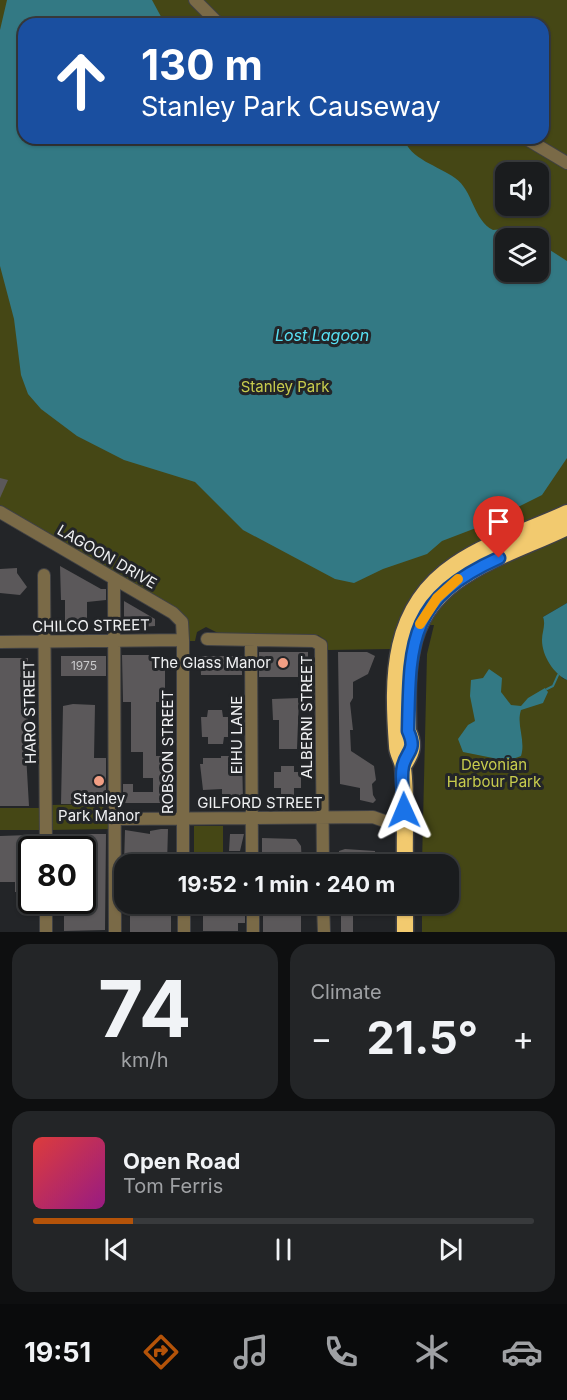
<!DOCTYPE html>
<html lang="en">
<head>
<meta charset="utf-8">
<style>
  :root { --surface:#1a1c1e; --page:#232527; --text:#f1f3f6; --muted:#9fa1a4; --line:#383a3c; --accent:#b45309 }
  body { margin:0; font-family:Inter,sans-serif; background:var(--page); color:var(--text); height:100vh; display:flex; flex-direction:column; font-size:22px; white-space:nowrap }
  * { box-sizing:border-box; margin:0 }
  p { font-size:20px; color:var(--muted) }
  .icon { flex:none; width:33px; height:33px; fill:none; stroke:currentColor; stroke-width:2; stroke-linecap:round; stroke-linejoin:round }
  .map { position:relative; height:932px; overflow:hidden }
  .panel { display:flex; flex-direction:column; gap:12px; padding:12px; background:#0e0f10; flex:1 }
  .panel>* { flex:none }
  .hud { position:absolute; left:18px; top:18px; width:531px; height:126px; border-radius:18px; box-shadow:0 2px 4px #0004,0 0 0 2px var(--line); background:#1a4fa0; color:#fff; overflow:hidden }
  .fabs { position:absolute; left:495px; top:162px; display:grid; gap:12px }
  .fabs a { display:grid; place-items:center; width:54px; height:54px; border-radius:12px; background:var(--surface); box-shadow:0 2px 4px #0004,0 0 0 2px var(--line); font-size:30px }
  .speed { position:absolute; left:18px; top:836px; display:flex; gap:12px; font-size:30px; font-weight:700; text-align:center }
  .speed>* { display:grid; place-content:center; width:78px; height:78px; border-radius:50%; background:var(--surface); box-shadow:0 2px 4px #0004,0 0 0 2px var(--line); line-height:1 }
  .speed .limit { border:3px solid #111; border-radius:9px; background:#fff; color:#111 }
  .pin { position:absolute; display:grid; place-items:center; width:51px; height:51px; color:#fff; margin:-62px -26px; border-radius:50% 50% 50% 0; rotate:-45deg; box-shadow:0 0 6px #0007 }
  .pin .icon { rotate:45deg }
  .me { position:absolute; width:66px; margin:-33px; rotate:359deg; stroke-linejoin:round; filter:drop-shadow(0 0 4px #0008) }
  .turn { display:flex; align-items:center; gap:21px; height:126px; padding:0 24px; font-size:27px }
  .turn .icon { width:78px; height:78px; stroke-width:2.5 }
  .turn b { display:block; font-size:42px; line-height:51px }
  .big { font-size:45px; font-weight:700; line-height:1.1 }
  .panel .widget { flex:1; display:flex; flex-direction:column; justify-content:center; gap:9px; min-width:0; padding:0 21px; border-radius:18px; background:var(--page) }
  .panel .dial { align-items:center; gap:0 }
  .dial b { font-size:78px; line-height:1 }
  .song { display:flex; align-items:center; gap:18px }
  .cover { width:72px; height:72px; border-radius:9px; background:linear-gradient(135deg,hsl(0 70% 55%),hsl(310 70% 35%)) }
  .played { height:6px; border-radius:3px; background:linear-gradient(90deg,var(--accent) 20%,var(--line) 20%) }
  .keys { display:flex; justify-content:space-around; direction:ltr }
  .heat { display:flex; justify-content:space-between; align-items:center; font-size:33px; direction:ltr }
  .panel .tiles { flex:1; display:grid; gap:12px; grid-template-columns:1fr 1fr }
  .widget:last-child { grid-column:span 2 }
  .trip { position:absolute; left:114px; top:854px; width:345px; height:60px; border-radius:18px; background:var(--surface); box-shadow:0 2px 4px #0004,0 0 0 2px var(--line); font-weight:700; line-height:60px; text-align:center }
  .tab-bar { display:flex; height:96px; justify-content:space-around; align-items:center; background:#0a0b0c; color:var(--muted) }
  .tab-bar .icon { width:42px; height:42px }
  .tab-bar .current { color:var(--accent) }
  .tab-bar b { font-size:27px; color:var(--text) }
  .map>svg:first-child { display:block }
  .green { fill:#454715; fill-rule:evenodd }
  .water { fill:#337984 }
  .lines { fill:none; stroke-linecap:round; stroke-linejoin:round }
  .stream { stroke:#337984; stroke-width:2 }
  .building { fill:#5b585a }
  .minor-casing { stroke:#404144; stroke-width:14 }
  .highway-casing { stroke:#404144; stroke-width:19 }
  .minor { stroke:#7a6a47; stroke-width:12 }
  .highway { stroke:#f2ca6f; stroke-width:16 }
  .route-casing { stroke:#114b97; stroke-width:15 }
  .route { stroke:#1a73e8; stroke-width:10 }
  .slow { stroke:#f59e0b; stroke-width:10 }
  .poi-dot { fill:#f39f84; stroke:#232528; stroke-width:2 }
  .labels { text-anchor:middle; stroke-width:6; stroke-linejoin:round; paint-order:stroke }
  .number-label { font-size:12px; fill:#cacacc }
  .park-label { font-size:15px; fill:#c8cc4d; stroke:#232528 }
  .street-label { font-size:15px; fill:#eff0f2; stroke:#232528 }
  .poi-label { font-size:15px; fill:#eff0f2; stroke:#232528; text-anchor:end }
  .water-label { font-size:16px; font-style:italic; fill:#58e0f3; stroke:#232528 }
</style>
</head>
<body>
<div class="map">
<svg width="567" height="932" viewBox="0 0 567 932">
  <rect width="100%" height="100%" fill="#232528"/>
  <path class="green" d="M0,0H567V603L543,617L562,678L567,680V932H422V903H448V864H422L427,654L434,625L397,626L391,649L328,650L327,641L318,635H222L206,627L197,632L195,641H188V622L181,613L0,506ZM24,24H543V138H24ZM506,172H538V206H506ZM506,238H538V272H506Z
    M110,804L111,829L50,830V805Z
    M0,808H40V830H0Z
    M194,826H223V856H194Z"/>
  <path class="water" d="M7,0H152L165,24H24V138H404C409,159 439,166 455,178C473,190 473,220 493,230C514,228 514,225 533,238H506V272H538L539,243L567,261V458L542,495L476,528L442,541L427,554L383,569L354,583L335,579L243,530L195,482L124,460L77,436L41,409L28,394L21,375L14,319L0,266V30Z
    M567,603V680C554,674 542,656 542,640C542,632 546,625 543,617Z
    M489,669L502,678L501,692L511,705L521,706L528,698L545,688L548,692L543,703L521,710C516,725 526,740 521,756L502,763L493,758L463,752L458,739L468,725L475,721L470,696L471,680L483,678Z"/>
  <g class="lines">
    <path class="stream" d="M547,689L553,686L558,675"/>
  </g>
  <path class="building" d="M0,478L8,480L0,498Z
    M60,566L101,589H106V600L87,602V623H65V600H61Z
    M17,568V573L27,587L20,595L0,593V569Z
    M124,601L155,619V626L124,628Z
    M259,652H308V677H259Z
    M338,652H367L375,656L368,674L353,682V698L350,703L353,730H350L351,751L374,766L376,780L372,784L373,795L376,800L373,803L360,800V788L340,784Z
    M122,655H165V702H156V756H163L166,803H123V784H133V792H153V778H143V752H131V702H123Z
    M61,656H106V676H61Z
    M200,656H242V675H201Z
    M0,658H28V677H20L21,709H27L29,733V754H26L29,806H0Z
    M299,698L297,749H279V720H273L272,699Z
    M73,704L95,705L94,758H106V804H61L63,706Z
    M208,710H222L223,717H228V737H224L223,744H208V737H202L201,717H207Z
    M221,756H242L243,800H222V789L203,790L200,764H203V758H221Z
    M281,766H294V772H301V788H294V795H281V788H274V772H281Z
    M161,829H168L167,864H124L125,830L150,834V831Z
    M62,834H106L105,930L64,931V900H82V849H62Z
    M230,834H244L240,851H229Z
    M29,835L28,892H15V882H0V836Z
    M262,838L296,839L301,846L302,864H267L262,858Z
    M345,849L375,851V864H339V851Z
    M130,903H171V932H130Z
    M263,903H301V932H263Z
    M341,903H353V932H341Z
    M209,906L245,907V923H238V931H203V909H209Z"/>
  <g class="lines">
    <defs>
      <path id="minor" d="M195,0L219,24
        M525,138L567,163
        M0,512L173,613L182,622L183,640V864
        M44,575L46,849
        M114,579L115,932
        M207,639L314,641L321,645L323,864
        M0,642L183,640
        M251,642L252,864
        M115,819L373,817L404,828
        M46,900V932
        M184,903V932
        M253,903V932
        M323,903L324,932"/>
      <path id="highway" d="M403,766C412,753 415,745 408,731C408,704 406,675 412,649C426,574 508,556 567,527
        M405,864C404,832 407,799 403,768C403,760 397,754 397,746C392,677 391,608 455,565C488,542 531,530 567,513
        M405,903V932"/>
    </defs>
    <use href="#minor" class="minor-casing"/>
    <use href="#highway" class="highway-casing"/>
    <use href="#minor" class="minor"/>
    <use href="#highway" class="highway"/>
  </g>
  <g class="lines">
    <defs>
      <path id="route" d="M404,810C404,797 400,779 403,766C407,750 417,751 408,731C410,641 408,599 499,558"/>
    </defs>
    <use href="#route" class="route-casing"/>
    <use href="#route" class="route"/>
    <path class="slow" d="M420,624L437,598L458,579"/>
  </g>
  <g class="poi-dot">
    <circle cx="283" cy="663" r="6"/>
    <circle cx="99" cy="781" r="6"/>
  </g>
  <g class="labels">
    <g class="number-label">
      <text x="84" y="670">1975</text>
    </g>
    <g class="park-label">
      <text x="285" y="392">Stanley Park</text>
      <text x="494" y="770">Devonian<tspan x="494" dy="17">Harbour Park</tspan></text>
    </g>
    <g class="street-label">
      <text transform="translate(107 557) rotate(30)" y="5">LAGOON DRIVE</text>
      <text transform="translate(91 626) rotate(-1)" y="5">CHILCO STREET</text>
      <text transform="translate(30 712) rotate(-91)" y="5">HARO STREET</text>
      <text transform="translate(307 717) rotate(-90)" y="5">ALBERNI STREET</text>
      <text transform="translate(237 735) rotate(-90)" y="5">EIHU LANE</text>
      <text transform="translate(168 752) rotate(-90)" y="5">ROBSON STREET</text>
      <text x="260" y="808">GILFORD STREET</text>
    </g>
    <g class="poi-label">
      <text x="271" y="668">The Glass Manor</text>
      <text x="99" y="804" text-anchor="middle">Stanley<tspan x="99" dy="17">Park Manor</tspan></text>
    </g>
    <g class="water-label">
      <text x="322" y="341">Lost Lagoon</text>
    </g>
  </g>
</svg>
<div class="fabs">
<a><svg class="icon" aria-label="sound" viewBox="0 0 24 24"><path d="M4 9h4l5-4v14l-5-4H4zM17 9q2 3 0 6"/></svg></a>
<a><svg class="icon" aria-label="layers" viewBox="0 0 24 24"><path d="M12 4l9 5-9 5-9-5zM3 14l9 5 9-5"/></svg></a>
</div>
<div class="speed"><div class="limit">80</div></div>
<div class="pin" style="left:499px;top:558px;background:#d93025"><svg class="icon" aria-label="arrive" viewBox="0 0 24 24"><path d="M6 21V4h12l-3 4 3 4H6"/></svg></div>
<svg class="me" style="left:404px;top:810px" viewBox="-20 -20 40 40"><path d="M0-17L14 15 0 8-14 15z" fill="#1a73e8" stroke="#fff" stroke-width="4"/></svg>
<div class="trip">19:52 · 1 min · 240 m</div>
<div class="hud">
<div class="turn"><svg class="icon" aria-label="ahead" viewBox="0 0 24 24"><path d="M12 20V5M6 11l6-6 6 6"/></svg><div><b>130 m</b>Stanley Park Causeway</div></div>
</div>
</div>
<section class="panel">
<div class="tiles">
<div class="widget dial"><b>74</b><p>km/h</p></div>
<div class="widget"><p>Climate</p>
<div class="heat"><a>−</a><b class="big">21.5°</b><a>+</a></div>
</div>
<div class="widget">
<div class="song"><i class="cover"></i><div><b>Open Road</b><p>Tom Ferris</p></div></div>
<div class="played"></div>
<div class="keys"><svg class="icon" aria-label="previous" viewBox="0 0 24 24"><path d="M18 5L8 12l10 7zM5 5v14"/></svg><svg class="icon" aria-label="pause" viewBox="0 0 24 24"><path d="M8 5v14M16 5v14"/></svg><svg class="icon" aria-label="next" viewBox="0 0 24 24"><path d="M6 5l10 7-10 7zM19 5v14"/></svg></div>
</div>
</div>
</section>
<nav class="tab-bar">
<b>19:51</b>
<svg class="icon current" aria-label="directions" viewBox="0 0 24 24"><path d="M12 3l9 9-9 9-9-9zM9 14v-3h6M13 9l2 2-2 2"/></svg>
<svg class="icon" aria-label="music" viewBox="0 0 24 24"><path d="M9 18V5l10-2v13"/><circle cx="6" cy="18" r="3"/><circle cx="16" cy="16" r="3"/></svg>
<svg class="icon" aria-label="phone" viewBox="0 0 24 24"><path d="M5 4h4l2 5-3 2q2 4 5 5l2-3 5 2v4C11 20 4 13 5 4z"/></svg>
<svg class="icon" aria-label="climate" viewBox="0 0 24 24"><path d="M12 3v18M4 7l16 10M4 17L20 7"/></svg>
<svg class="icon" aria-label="car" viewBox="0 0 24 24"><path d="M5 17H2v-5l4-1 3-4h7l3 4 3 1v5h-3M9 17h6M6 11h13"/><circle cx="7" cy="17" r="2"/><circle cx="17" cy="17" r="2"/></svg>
</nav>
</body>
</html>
